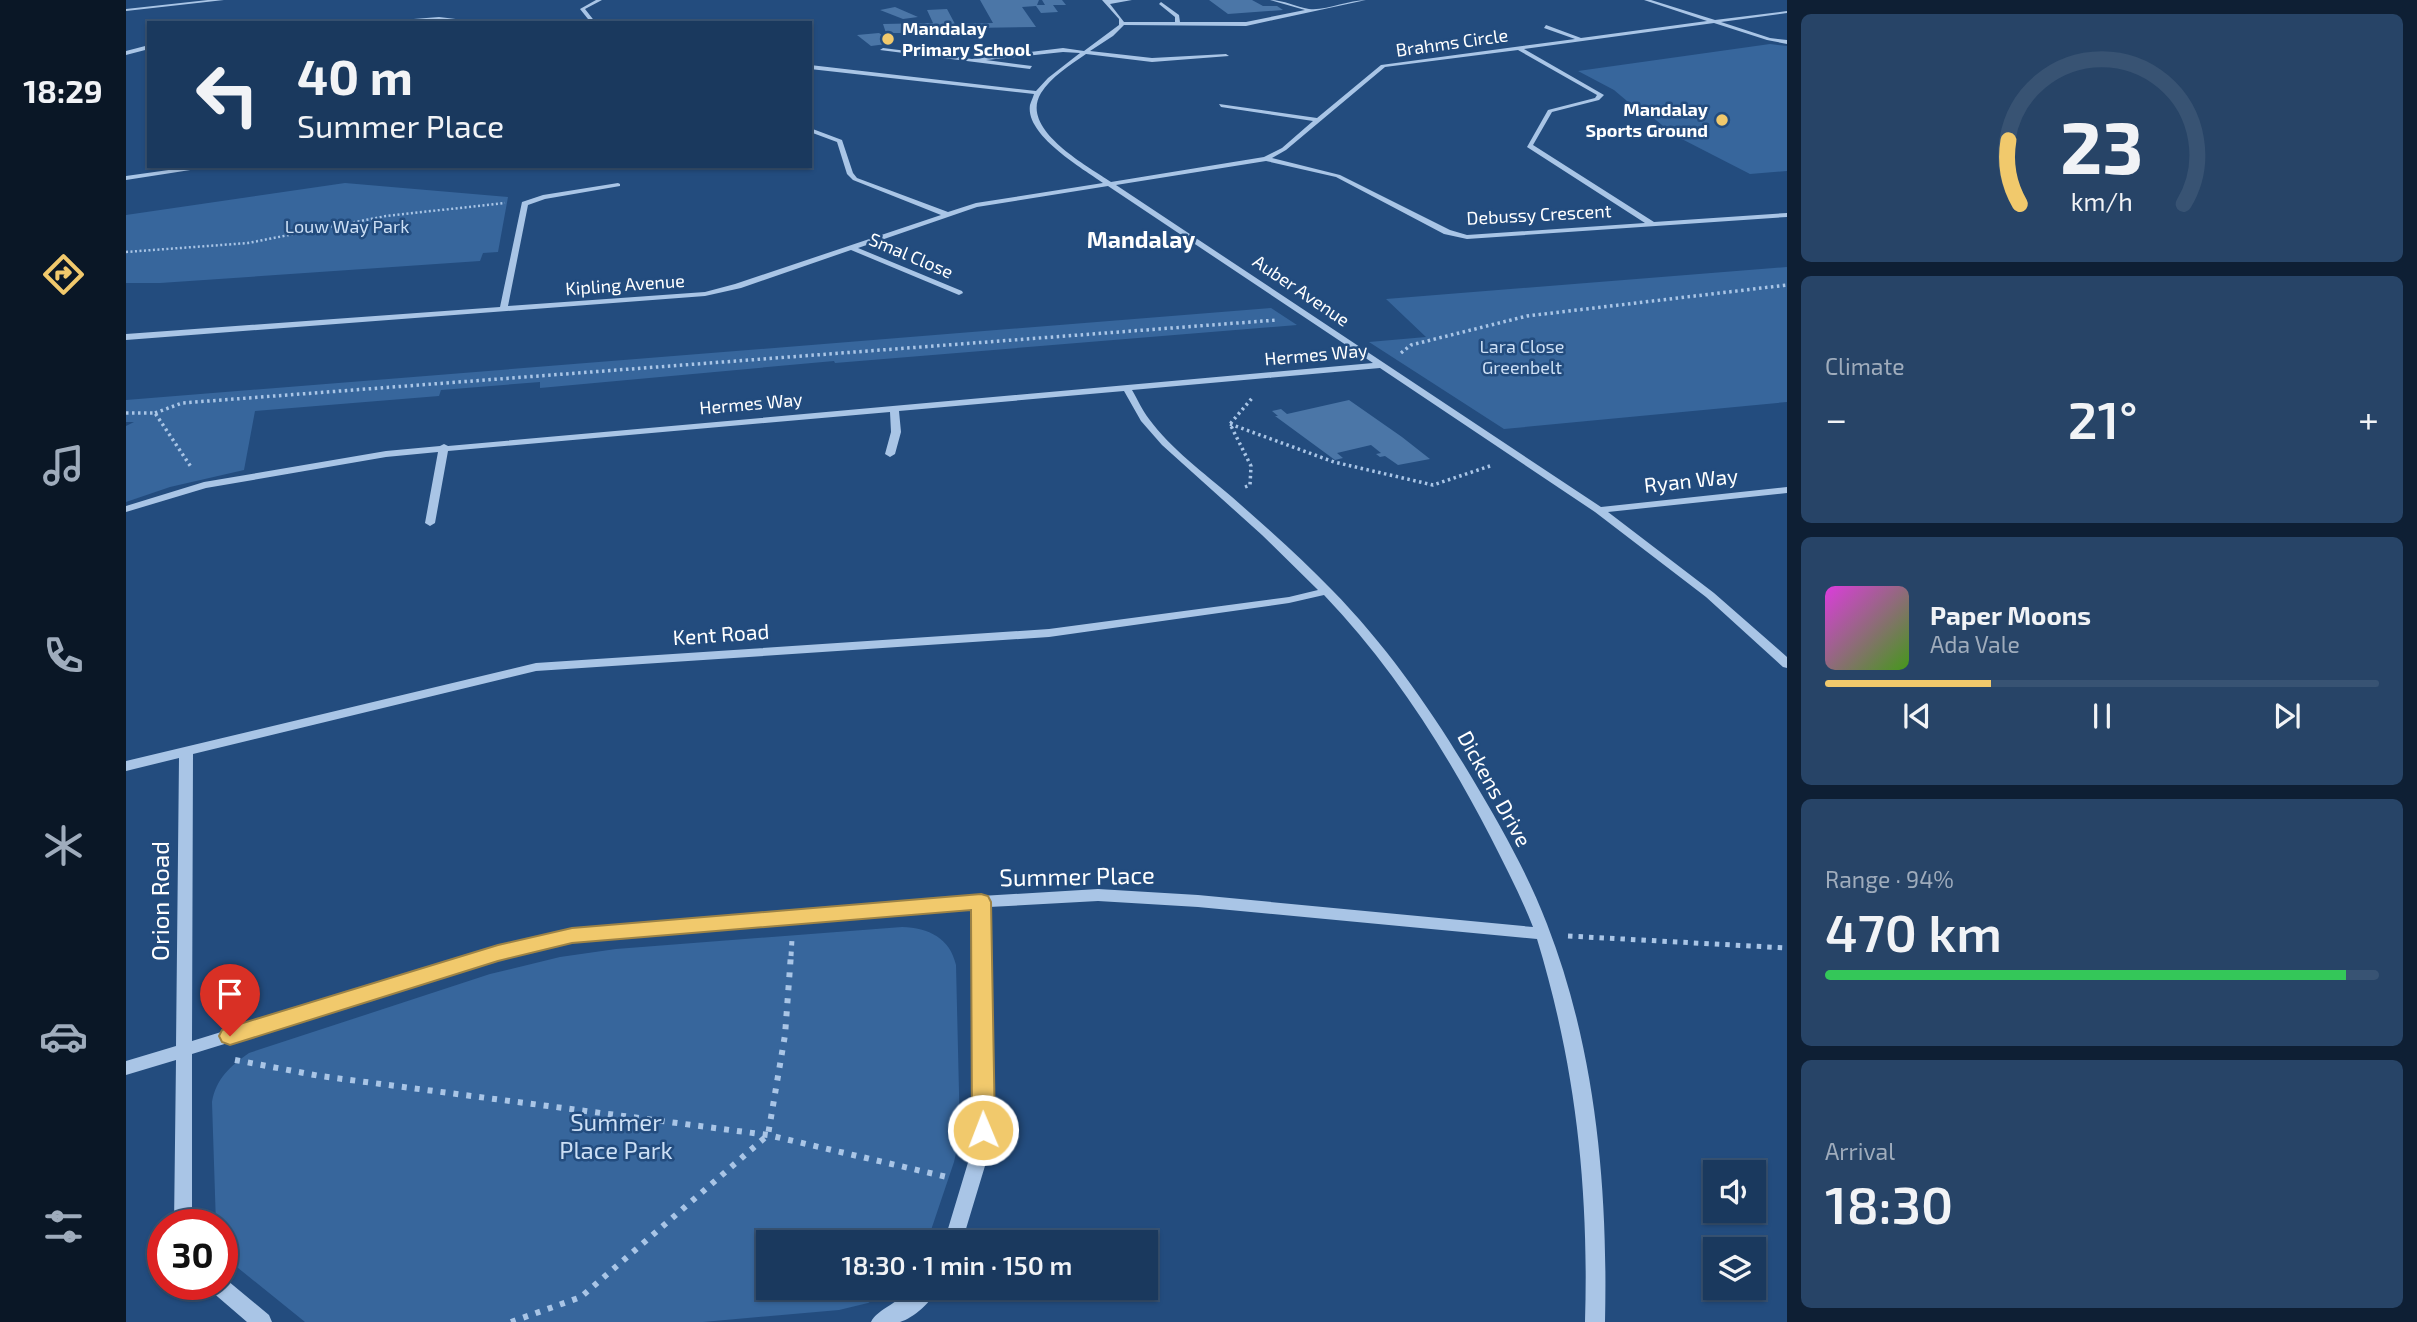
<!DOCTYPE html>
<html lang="en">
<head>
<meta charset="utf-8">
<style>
  :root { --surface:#1a395e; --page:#274467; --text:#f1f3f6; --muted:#9facbc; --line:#385373; --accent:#f1c96c }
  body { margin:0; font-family:"Exo 2",sans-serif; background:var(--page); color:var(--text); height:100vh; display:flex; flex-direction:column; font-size:26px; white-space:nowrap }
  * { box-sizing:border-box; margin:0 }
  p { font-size:23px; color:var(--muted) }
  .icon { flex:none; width:38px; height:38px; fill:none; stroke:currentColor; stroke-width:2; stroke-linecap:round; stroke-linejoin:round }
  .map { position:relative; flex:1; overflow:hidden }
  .sheet { display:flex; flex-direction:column; gap:14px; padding:14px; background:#0e1f34; width:630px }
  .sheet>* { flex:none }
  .banner { position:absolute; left:21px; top:21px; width:665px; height:147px; border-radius:0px; box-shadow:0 2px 5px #0004,0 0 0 2px var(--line); background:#1a395e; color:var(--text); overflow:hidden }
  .tools { position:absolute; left:1577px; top:1160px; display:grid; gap:14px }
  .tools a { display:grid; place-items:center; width:63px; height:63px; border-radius:0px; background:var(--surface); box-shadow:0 2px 5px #0004,0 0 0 2px var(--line); font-size:35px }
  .speed { position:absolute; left:21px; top:1209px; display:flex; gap:14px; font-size:35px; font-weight:700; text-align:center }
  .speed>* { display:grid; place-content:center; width:91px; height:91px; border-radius:50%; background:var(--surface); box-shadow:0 2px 5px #0004,0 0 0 2px var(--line); line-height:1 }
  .speed .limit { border:10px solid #d22; background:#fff; color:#111 }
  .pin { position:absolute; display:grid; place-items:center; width:60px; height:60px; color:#fff; margin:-72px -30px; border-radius:50% 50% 50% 0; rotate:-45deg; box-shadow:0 0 7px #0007 }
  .pin .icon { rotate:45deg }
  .me { position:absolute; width:77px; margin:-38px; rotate:359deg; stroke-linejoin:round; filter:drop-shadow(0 0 5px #0008) }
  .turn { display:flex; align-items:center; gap:24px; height:147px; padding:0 35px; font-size:32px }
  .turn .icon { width:91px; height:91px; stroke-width:2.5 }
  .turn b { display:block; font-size:49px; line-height:60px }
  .big { font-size:52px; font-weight:600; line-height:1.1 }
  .sheet .card { flex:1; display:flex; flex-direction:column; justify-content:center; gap:10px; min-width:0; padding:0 24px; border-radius:10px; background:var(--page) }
  .sheet .dial { align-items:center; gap:0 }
  .dial svg { height:182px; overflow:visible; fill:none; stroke:var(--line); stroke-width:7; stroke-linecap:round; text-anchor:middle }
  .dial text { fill:var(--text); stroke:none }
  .song { display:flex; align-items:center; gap:21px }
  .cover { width:84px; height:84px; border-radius:10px; background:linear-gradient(135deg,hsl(300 70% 55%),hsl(100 70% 35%)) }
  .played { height:7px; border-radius:4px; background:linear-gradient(90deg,var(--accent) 30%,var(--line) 30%) }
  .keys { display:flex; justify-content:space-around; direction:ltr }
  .heat { display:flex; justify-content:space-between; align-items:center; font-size:38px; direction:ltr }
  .charge { height:10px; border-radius:5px; background:linear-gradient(90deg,#34c759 94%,var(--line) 0) }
  .trip { position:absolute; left:630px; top:1230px; width:402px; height:70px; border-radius:0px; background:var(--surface); box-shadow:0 2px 5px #0004,0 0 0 2px var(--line); font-weight:600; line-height:70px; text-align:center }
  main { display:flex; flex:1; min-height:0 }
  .tabs { display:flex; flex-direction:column; width:126px; justify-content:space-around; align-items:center; background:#0a1726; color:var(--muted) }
  .tabs .icon { width:49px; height:49px }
  .tabs .current { color:var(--accent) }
  .tabs b { font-size:32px; color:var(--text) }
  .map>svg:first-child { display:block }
  .green { fill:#37669c }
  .building { fill:#4b76a7 }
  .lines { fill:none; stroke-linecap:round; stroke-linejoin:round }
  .path-far3 { stroke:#a9c5e6; stroke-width:2.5; stroke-dasharray:2 2.5; stroke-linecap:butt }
  .path-far2 { stroke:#a9c5e6; stroke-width:3.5; stroke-dasharray:2.5 3.5; stroke-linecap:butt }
  .path-far1 { stroke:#a9c5e6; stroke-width:5; stroke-dasharray:4.5 6; stroke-linecap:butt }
  .path { stroke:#a9c5e6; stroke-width:6; stroke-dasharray:5 8; stroke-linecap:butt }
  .minor { fill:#a9c5e6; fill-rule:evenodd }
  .route { fill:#f1c96c; stroke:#9d8346; stroke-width:2 }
  .poi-dot { fill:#f1c96c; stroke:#234c7e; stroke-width:2.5 }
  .labels { text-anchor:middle; stroke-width:5; stroke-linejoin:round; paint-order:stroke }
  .far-poi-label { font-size:18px; font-weight:bold; fill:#fff; stroke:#234c7e; text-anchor:start }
  .far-street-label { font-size:18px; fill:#fff; stroke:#234c7e }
  .far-park-label { font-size:18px; fill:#ccdff5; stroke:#234c7e }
  .street-label { font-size:21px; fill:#fff; stroke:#234c7e }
  .far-district-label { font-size:23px; font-weight:bold; fill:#fff; stroke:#234c7e }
  .near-street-label { font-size:24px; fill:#fff; stroke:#234c7e }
  .near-park-label { font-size:24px; fill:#ccdff5; stroke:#234c7e }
</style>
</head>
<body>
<main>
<nav class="tabs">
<b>18:29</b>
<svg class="icon current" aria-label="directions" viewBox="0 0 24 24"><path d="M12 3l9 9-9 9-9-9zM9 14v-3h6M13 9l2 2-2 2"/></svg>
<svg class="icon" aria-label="music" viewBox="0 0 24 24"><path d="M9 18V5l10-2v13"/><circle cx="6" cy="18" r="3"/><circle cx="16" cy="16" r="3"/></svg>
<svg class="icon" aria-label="phone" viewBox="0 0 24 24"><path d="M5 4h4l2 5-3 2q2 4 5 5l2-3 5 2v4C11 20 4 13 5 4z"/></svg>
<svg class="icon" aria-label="climate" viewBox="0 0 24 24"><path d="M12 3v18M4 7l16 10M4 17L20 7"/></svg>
<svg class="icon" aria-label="car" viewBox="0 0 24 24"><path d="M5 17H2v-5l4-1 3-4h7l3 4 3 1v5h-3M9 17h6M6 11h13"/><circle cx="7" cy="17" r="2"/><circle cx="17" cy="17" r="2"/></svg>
<svg class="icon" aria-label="filters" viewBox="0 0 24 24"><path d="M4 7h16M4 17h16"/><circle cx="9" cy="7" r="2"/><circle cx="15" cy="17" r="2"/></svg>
</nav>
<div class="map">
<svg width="1661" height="1322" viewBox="0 0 1661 1322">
  <rect width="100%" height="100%" fill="#234c7e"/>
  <path class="green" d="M1644,44L1661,46V171L1624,174L1548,135L1513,106L1501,101L1488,90L1452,71Z
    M219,183L382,197L372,252L357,253L354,261L34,283H0V215Z
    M1661,267V402L1378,429L1243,342L1300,337L1260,299Z
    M1145,308L1171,325L709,363L708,361L414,388V382L315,390L313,396L129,411L118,470L44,487L0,502V426L8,422H0V400Z
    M776,927C803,928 824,938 830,965L834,1135L828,1162L801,1242H642V1288H768L742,1303L713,1310L577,1322H179L96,1255V1225H90L86,1102C90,1079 104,1066 123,1053L364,974L434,957L490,949Z"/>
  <path class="building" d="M854,0H913L911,5H919L916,0H936L940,5H927L932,12L915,13L910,6L896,7L910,27L781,29L782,33H760L757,24L807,23L801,10L821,9L829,24L867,23Z
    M1083,0H1126L1137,6H1151L1157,10L1102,14Z
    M769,7L792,17L777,19L754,10Z
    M753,33L768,43L745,46L731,35Z
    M1223,400L1276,437L1304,459L1272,465L1259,456L1254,457L1250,454L1255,453L1245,445L1211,453L1217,458L1209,460L1149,416H1152L1146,411L1155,409L1161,414Z"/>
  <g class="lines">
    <path class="path-far3" d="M0,252L122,243L260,216L379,203"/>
    <path class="path-far2" d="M1275,353L1285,345L1401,316L1661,285
      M0,413H29L65,467
      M29,413L56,403L1151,320
      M1104,424L1208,462L1307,485L1367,465
      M1119,487L1124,485L1125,466L1104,424L1127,397"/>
    <path class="path-far1" d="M1442,936L1661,948
      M665,956L666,939"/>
    <path class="path" d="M109,1060L194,1076L642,1135L821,1177
      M385,1322L455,1297L642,1135L659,1035L665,954"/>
    <path class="minor" d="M82,0H98L0,11V9Z
      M470,0H476L459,9L470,23H436L462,19L454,9Z
      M976,0H1006L984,4L998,22H1049V17L1033,4L1035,2L1053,15L1054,22H1120L1179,10L1144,0C1158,0 1170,7 1183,9C1200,11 1222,0 1240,0L1120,26L998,25L987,36L964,51L1026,58L1100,54L1103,56L1026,62L960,54C944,65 925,77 915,93C893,129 960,165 985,182L1138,157L1156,148L1187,121L1095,107L1093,104L1191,118L1255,65L1449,39L1418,28L1420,25L1455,38L1581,21L1518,0H1525L1589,20L1661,11V13L1595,22L1644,38L1661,40V44L1641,40L1588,23L1398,49L1478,95L1473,100L1426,112L1407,145L1528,222L1661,213V217L1341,239L1318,234L1210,177L1140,161L990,185L1475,507L1661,487V493L1482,512L1588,593L1661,657V668L1657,667L1580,597L1469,512L1254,368L1006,390C1012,400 1016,410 1023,419C1045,449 1078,473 1106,497C1140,527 1175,558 1206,590C1261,646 1306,711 1346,778C1374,825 1402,874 1421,924C1470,1050 1482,1188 1479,1322H1459C1463,1189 1450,1067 1411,939L1072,907L972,901L863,907L865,1146L836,1242H818L847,1146L848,908L446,941L372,959L66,1054V1225H48L50,1060L0,1075V1061L50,1046L53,758L0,771V761L410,663L923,629L1163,597L1192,590L1136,535L1036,445L1015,421L998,391L773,411L775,432L769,454L764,457L759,454L765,432L764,412L322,451L309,523L304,526L299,523L312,452L260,457L80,488L0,512V506L78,482L260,451L314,446L318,444L322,446L1247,363L982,186L851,207L732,248L836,291L837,293L833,295L725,250L615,288L579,296L0,340V334L374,307L396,202L417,195L492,183L494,184V186L419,199L402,205L382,306L579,292L609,284L815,215L727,180L721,174L711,142L684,132V128L716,140L727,173L731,178L822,212L850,203L977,183C956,168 899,135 904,105C905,101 907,98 908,94L684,69V65L910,91L922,78L954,53L937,52L860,60L906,66L904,69L754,50L757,48L846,59L937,48L958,51L993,25V19ZM1392,50L1471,95L1469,98L1422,110L1401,147L1519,223L1341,235L1324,230L1214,175L1146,158L1160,150L1259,67ZM1198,595C1266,666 1319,749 1364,836C1379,866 1395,896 1407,927L1072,895L972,889L855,896L446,929L372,947L66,1041L67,754L410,671L923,637L1163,603Z
      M313,17L363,23L313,21L237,23Z
      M23,45V49L0,55V51Z
      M71,166H90L0,180V176Z
      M96,1276L143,1315L146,1322H121L85,1291L83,1284H96Z
      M788,1288H812C806,1301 788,1318 774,1322C766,1322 754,1322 745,1322C751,1309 777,1300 788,1288Z"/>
  </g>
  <path class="route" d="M855,894L862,896L865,902L869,1130L865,1137L857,1140L849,1137L846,1130L845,910L446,943L372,961L104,1045L96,1042L93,1036L96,1030L104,1027L372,945L446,928Z"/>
  <g class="poi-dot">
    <circle cx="762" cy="39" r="7"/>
    <circle cx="1596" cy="120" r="7"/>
  </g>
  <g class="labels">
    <g class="far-poi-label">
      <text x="776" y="35">Mandalay<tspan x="776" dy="21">Primary School</tspan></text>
      <text x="1582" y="116" text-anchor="end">Mandalay<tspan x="1582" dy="21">Sports Ground</tspan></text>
    </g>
    <g class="far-street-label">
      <text transform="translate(1326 43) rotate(-8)" y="6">Brahms Circle</text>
      <text transform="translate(1413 215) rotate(-3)" y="6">Debussy Crescent</text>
      <text transform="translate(785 256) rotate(23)" y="6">Smal Close</text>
      <text transform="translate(499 285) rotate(-4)" y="6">Kipling Avenue</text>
      <text transform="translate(1175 291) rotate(34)" y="6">Auber Avenue</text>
      <text transform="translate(1190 355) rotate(-5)" y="6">Hermes Way</text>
      <text transform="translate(625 404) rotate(-5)" y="6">Hermes Way</text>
    </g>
    <g class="far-park-label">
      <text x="221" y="233">Louw Way Park</text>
      <text x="1396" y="353">Lara Close<tspan x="1396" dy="21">Greenbelt</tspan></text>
    </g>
    <g class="street-label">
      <text transform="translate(1565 481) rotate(-6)" y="7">Ryan Way</text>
      <text transform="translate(595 635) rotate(-4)" y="7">Kent Road</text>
      <text transform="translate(1368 789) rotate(61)" y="7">Dickens Drive</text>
    </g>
    <g class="far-district-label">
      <text x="1015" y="248">Mandalay</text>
    </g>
    <g class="near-street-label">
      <text transform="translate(951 877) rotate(-1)" y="8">Summer Place</text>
      <text transform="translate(35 901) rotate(-90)" y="8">Orion Road</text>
    </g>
    <g class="near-park-label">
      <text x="490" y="1131">Summer<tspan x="490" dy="28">Place Park</tspan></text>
    </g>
  </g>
</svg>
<div class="tools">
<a><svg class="icon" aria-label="sound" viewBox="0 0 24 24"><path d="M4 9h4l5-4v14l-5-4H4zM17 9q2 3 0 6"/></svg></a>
<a><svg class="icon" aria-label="layers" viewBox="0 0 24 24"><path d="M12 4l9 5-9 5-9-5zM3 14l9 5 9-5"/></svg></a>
</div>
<div class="speed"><div class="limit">30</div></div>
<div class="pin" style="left:104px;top:1036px;background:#d93025"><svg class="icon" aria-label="arrive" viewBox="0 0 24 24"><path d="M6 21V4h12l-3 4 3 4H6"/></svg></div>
<svg class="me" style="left:857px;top:1130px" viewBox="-20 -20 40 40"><circle r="17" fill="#f1c96c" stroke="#fff" stroke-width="3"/><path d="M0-11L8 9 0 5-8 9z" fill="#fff"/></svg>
<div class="trip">18:30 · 1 min · 150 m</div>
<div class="banner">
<div class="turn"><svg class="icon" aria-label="left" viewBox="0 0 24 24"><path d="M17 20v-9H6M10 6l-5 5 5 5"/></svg><div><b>40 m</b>Summer Place</div></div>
</div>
</div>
<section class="sheet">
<div class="card dial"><svg viewBox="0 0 100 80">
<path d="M14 69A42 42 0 1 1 86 69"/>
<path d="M14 69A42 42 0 0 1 9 41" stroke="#f1c96c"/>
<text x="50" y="56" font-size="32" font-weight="700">23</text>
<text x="50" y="72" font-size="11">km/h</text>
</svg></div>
<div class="card"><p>Climate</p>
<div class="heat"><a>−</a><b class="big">21°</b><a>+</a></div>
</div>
<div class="card">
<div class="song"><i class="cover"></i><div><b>Paper Moons</b><p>Ada Vale</p></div></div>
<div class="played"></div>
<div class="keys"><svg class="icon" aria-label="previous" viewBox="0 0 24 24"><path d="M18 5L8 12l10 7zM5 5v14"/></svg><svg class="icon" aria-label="pause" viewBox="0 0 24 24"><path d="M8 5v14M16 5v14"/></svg><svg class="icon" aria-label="next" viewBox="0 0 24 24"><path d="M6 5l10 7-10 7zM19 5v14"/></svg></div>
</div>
<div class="card"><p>Range · 94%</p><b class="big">470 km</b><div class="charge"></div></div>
<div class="card"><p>Arrival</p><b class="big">18:30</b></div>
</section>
</main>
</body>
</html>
